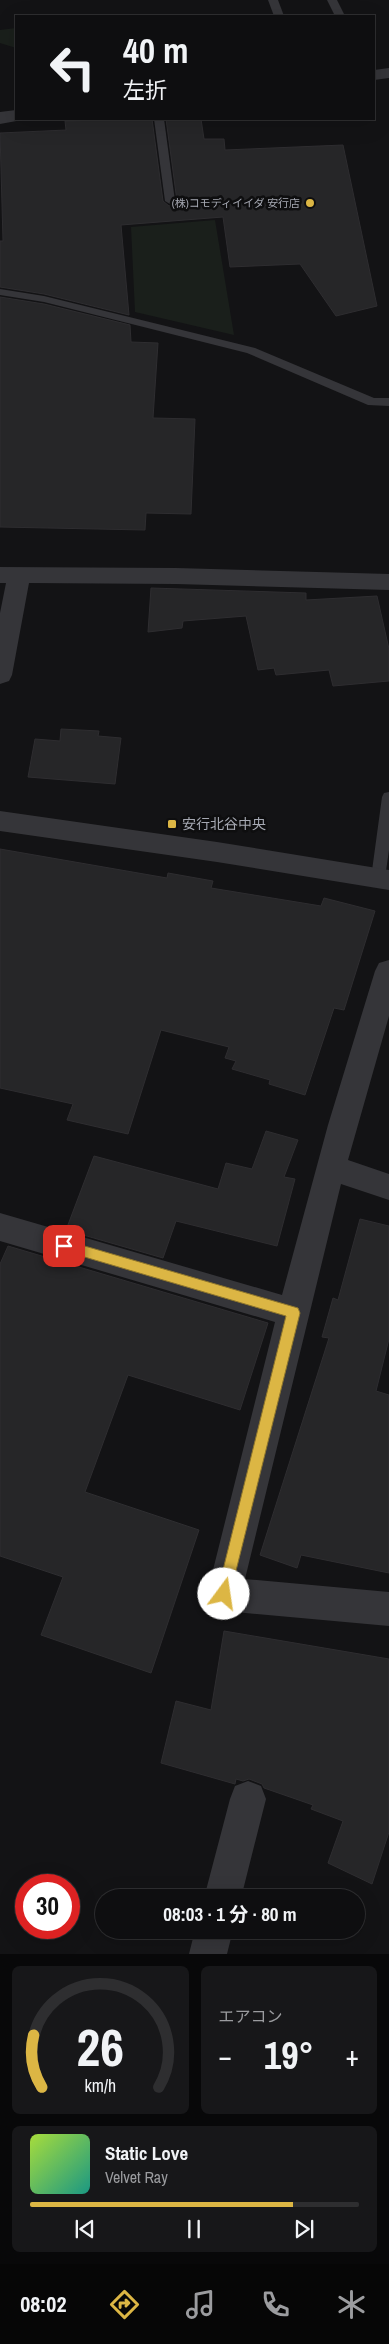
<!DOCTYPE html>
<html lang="ja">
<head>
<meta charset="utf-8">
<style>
  :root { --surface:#0e0e10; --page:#171719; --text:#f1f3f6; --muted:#9b9c9f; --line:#2e2e30; --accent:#dcb644 }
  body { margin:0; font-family:"Archivo Narrow","Noto Sans JP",sans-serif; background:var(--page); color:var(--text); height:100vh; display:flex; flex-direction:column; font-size:19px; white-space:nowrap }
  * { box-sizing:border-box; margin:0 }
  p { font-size:16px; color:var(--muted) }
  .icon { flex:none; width:28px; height:28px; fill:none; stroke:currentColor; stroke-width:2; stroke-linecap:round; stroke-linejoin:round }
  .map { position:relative; height:1954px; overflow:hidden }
  .panel { display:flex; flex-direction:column; gap:12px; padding:12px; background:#080809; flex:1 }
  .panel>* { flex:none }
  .banner { position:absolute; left:15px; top:15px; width:360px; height:105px; border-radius:0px; box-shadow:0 5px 20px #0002,0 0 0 1px var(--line); background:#0e0e10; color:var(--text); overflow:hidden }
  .speed { position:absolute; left:15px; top:1874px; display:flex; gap:10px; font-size:25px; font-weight:700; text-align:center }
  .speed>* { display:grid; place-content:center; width:65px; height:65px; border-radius:50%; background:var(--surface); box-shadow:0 5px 20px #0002,0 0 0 1px var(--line); line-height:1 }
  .speed .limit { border:8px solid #d22; background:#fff; color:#111 }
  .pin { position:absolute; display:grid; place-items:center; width:42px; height:42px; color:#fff; margin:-21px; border-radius:10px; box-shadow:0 2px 8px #0006 }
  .me { position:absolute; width:55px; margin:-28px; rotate:14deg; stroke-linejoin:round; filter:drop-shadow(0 0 4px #0008) }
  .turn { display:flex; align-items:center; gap:18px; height:105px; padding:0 25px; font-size:22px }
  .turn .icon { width:65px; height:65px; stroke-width:2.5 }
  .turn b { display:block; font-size:35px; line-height:42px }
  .big { font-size:38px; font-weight:700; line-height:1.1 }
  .panel .card { flex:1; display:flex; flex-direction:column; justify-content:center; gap:8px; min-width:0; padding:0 18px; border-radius:8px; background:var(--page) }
  .panel .dial { align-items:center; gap:0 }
  .dial svg { height:130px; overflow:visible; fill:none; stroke:var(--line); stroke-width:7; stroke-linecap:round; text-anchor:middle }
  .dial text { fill:var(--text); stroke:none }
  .song { display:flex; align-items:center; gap:15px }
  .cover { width:60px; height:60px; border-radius:8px; background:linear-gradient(135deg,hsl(80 70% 55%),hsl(170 70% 35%)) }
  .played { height:5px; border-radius:2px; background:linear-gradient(90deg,var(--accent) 80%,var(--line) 80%) }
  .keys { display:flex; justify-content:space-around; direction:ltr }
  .heat { display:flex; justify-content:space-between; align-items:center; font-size:28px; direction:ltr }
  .panel .tiles { flex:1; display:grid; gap:12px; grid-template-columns:1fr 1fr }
  .card:last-child { grid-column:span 2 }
  .trip { position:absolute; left:95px; top:1889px; width:270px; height:50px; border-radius:25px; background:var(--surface); box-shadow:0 5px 20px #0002,0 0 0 1px var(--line); font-weight:700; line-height:50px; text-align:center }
  .tabs { display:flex; height:80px; justify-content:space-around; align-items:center; background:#060606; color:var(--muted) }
  .tabs .icon { width:35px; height:35px }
  .tabs .current { color:var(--accent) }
  .tabs b { font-size:22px; color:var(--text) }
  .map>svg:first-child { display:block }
  .green { fill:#1a1f1b }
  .building { fill:#262628; stroke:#2e2d30 }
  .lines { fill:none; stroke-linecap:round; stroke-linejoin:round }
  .service { fill:#353539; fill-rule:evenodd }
  .minor { fill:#353539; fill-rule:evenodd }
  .tertiary { fill:#353539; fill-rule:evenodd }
  .route { fill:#dcb644; stroke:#8f762c }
  .poi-dot { fill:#dcb644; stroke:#0e0e0f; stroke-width:2 }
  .labels { text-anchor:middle; stroke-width:5; stroke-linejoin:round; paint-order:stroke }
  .far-poi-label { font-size:11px; fill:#a6a9b3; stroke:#0e0e0f; text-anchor:end }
  .poi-label { font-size:14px; fill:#a6a9b3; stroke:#0e0e0f; text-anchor:start }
</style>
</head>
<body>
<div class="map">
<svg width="389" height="1954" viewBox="0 0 389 1954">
  <rect width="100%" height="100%" fill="#131315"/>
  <path class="green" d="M16,28V48L0,43V30Z
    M215,220L234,335L135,312L131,227Z"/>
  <path class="building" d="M152,119L163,201L169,206L177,201L166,119H201L204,139H224L225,150L343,145L377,306L336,316L300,264L230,267L223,217L121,225L129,315L44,294L0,287V241H3L0,133L66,130L65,121Z
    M0,297L44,304L130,325L131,342L158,343L153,418L195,419L191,514L146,513L145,530L0,527Z
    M151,588L306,593V600L377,596L389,649V681L333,686L329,670L276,675L274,668L258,670L246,616L183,621L182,628L148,632Z
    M61,729L99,731L98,736L121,738L115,784L28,777L35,739L60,741Z
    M0,849L167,878L168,873L213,881L211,888L321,906L324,898L375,911L344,1010L334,1008L305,1095L269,1084L270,1080L232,1069L236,1061L225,1058L229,1047L161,1030L128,1134L67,1120L73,1104L0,1088Z
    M266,1131L298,1140L284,1177L295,1179L277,1246L176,1221L163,1258L66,1230L94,1156L218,1189L226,1163L252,1169Z
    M360,1219L389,1226V1339L376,1391L389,1395V1573L301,1555L297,1568L260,1555L329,1338L322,1337L333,1298L338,1300Z
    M8,1246L268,1323L240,1410L128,1375L85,1492L199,1530L151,1673L41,1635L63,1577L0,1556V1264Z
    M224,1631L389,1659V1832L372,1884L328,1863L343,1821L311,1809L313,1805L264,1788L262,1784L249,1779L243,1781L236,1779L235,1784L161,1763L176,1701L211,1710Z"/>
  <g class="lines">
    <path class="service" d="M268,0H278L284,16H274Z
      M327,0H337L345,16H335Z
      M154,119H164L175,201L170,204L165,201Z
      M0,289L44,296L255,348L374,398H389V406L368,405L247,353L44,302L0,295Z
      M389,792V850L385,878L383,882L378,884L373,882L371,878L382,797L384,793Z"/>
    <path class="minor" d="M389,68V78L374,80V70Z
      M16,110V119L22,120L0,124V112Z
      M0,567L176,568L389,574V590L176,584L29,583L12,675L9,681L0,684V613L6,583H0Z
      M389,960V1016L348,1160L389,1174V1200L341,1184L245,1579L389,1592V1626L224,1611L212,1606L207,1594L275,1322L0,1241V1213L282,1295L328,1125L375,971L379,963Z
      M248,1781L261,1786L266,1799L241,1898H204L230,1799L235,1786Z
      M195,1930H233L227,1954H189Z"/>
    <path class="tertiary" d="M0,811L217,842L389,870V890L217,862L0,831Z"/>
  </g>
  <path class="route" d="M64,1240L298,1308L300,1313L229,1599L224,1601L219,1599L217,1594L286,1316L64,1251L60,1250L58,1246L60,1241Z"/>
  <g class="poi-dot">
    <circle cx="310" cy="203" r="5"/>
    <rect x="167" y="819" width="10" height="10" rx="2.5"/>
  </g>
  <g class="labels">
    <g class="far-poi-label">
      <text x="300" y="207">(株)コモディイイダ 安行店</text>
    </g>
    <g class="poi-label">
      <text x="182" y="829">安行北谷中央</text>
    </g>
  </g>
</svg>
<div class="speed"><div class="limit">30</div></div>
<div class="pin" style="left:64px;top:1246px;background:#d93025"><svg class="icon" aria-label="arrive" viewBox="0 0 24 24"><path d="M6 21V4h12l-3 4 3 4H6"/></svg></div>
<svg class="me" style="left:224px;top:1594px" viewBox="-20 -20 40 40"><circle r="19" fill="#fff"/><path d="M0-13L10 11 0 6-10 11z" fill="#dcb644"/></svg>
<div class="trip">08:03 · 1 分 · 80 m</div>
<div class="banner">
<div class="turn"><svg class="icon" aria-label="left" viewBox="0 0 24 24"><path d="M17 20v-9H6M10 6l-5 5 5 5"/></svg><div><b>40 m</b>左折</div></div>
</div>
</div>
<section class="panel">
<div class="tiles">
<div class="card dial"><svg viewBox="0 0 100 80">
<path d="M14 69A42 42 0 1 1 86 69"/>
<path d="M14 69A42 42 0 0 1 9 37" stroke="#dcb644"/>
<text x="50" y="56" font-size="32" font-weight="700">26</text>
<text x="50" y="72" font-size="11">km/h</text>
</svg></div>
<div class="card"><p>エアコン</p>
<div class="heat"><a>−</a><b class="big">19°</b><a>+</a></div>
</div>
<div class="card">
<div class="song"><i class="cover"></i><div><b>Static Love</b><p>Velvet Ray</p></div></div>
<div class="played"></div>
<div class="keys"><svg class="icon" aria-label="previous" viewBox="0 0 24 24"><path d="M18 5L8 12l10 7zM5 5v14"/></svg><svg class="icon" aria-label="pause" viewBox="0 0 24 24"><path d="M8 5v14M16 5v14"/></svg><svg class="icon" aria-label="next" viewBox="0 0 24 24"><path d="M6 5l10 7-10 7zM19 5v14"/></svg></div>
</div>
</div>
</section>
<nav class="tabs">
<b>08:02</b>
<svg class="icon current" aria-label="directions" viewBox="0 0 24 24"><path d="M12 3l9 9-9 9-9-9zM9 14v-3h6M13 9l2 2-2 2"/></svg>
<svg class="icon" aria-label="music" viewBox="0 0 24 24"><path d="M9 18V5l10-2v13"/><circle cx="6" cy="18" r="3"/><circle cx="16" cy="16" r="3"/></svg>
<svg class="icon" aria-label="phone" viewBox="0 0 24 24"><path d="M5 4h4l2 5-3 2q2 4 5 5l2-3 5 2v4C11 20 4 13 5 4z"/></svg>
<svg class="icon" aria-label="climate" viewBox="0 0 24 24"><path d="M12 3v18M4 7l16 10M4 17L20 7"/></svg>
</nav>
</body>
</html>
